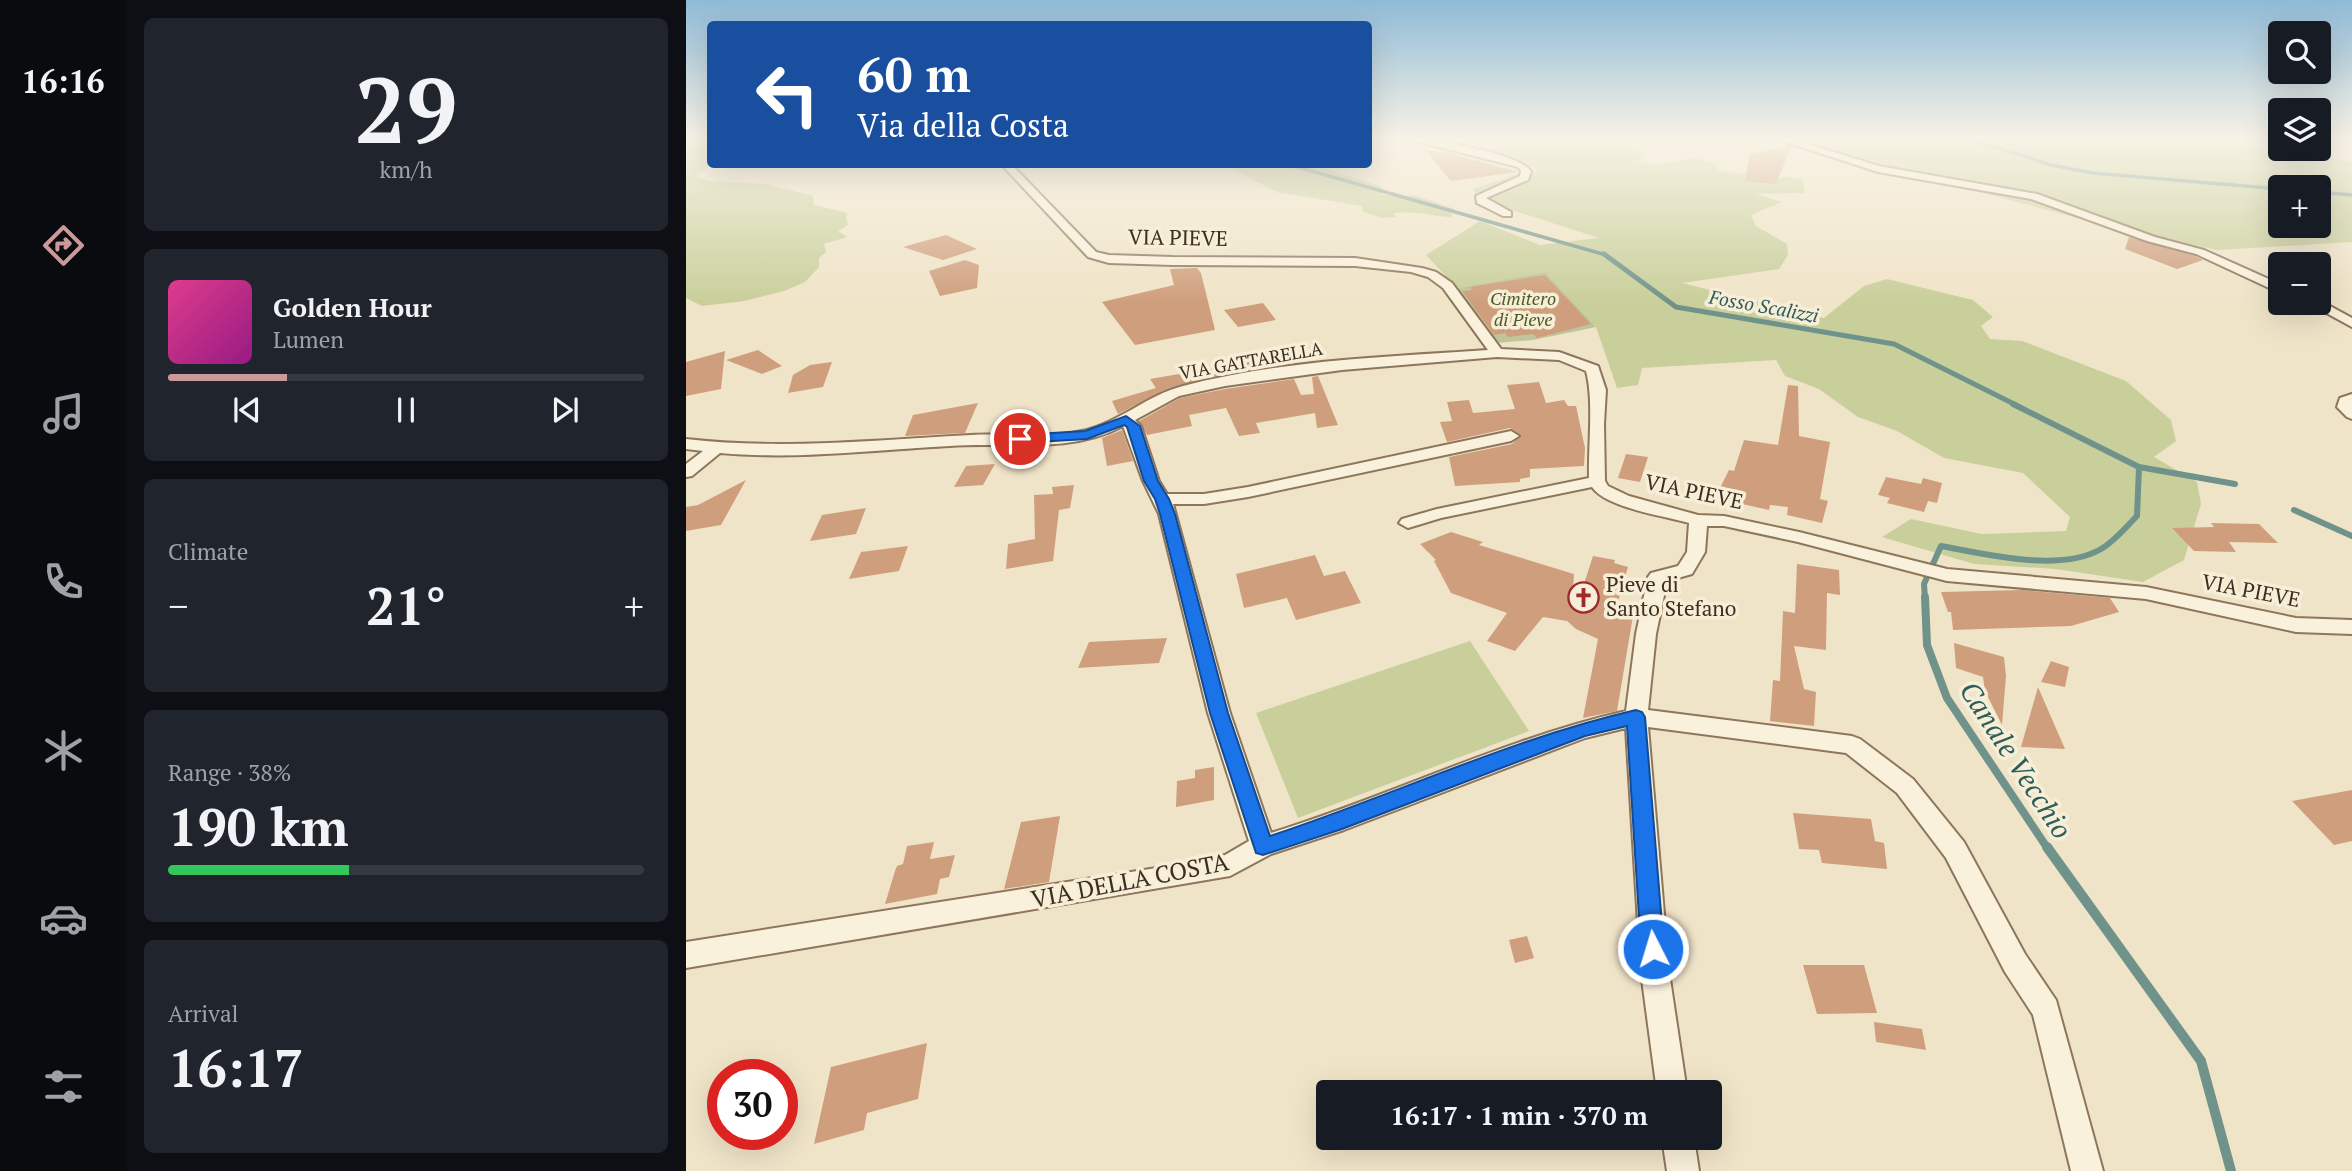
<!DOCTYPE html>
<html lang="en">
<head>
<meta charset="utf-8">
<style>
  :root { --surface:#171b24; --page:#20242c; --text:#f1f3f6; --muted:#9ea1a6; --line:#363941; --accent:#cc999b }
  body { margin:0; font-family:"PT Serif",serif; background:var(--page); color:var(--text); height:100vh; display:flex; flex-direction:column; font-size:26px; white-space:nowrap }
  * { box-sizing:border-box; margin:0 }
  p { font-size:23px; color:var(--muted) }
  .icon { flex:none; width:38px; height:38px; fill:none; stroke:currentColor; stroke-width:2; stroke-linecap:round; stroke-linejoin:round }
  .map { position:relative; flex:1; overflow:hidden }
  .panel { display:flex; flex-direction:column; gap:18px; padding:18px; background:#0d0f14; width:560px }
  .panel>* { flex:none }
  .banner { position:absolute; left:21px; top:21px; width:665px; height:147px; border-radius:7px; box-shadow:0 7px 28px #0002; background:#1a4fa0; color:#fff; overflow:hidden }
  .buttons { position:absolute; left:1582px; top:21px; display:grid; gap:14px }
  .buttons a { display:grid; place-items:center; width:63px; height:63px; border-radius:7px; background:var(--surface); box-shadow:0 7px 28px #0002; font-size:35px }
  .speed { position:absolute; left:21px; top:1059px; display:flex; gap:14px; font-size:35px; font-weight:700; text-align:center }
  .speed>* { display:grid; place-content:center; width:91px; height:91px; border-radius:50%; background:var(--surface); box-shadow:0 7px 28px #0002; line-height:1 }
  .speed .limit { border:10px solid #d22; background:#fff; color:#111 }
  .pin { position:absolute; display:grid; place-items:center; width:60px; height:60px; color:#fff; margin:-30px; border:4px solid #fff; border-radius:50%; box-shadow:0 2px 7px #0007 }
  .me { position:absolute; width:77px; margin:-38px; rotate:355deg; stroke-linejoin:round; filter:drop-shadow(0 0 5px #0008) }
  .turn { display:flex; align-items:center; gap:24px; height:147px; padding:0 35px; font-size:32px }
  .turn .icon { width:91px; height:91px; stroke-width:2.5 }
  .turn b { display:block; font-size:49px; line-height:60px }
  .big { font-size:52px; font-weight:600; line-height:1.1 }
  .panel .tile { flex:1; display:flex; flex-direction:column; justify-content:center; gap:10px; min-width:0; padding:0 24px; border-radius:10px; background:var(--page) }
  .panel .dial { align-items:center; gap:0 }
  .dial b { font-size:91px; line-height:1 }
  .song { display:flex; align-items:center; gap:21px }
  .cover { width:84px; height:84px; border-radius:10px; background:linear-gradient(135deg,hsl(330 70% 55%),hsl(310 70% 35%)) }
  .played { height:7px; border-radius:4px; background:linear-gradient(90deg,var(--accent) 25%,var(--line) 25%) }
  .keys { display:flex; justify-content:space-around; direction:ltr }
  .heat { display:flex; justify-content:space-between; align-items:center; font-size:38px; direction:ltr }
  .charge { height:10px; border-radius:5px; background:linear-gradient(90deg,#34c759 38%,var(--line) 0) }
  .trip { position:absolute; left:630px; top:1080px; width:406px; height:70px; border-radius:7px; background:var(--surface); box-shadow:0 7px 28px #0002; font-weight:600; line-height:70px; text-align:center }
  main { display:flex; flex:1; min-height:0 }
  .tab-bar { display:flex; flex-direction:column; width:126px; justify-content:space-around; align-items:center; background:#090b0e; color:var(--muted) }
  .tab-bar .icon { width:49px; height:49px }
  .tab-bar .on { color:var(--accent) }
  .tab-bar b { font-size:32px; color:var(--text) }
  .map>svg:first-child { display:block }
  .green { fill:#c9cf9b; fill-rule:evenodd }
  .cemetery { fill:#bfc49a }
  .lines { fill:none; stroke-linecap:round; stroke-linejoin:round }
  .stream-far4 { stroke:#6f938a; stroke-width:3.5 }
  .stream-far3 { stroke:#6f938a; stroke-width:5 }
  .stream-far2 { stroke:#6f938a; stroke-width:6 }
  .stream-far1 { stroke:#6f938a; stroke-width:8 }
  .stream { stroke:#6f938a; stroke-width:10 }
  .building { fill:#cf9f7d }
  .street-casing { stroke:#8d765c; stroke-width:4 }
  .street { fill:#faf1dc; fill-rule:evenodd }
  .route { fill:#1a73e8; stroke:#114b97; stroke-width:2 }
  .labels { text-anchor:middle; stroke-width:7; stroke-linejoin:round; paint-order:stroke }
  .far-park-label { font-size:18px; font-style:italic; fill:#4d5a26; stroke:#f7eed8 }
  .far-street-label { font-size:18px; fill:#3d2e20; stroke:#f7eed8 }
  .far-water-label { font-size:19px; font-style:italic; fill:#2f5d5a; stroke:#f7eed8 }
  .street-label { font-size:21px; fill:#3d2e20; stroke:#f7eed8 }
  .poi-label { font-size:21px; fill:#3d2e20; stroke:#f7eed8; text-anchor:start }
  .near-street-label { font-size:24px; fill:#3d2e20; stroke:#f7eed8 }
  .near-water-label { font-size:28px; font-style:italic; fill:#2f5d5a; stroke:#f7eed8 }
</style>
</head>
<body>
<main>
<nav class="tab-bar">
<b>16:16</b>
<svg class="icon on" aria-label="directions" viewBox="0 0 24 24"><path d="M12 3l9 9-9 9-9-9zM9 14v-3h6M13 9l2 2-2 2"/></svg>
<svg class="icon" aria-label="music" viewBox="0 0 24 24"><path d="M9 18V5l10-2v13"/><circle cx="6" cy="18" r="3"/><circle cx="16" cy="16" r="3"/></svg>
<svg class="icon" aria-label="phone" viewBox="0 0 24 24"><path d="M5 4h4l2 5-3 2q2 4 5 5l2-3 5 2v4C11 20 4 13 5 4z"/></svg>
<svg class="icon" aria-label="climate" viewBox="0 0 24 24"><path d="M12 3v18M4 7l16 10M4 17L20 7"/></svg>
<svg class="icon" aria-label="car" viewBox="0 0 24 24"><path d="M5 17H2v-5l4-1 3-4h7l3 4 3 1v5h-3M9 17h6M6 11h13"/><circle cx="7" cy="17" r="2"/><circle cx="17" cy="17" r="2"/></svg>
<svg class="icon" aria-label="filters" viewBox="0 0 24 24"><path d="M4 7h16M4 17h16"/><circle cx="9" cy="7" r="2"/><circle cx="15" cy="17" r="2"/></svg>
</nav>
<section class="panel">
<div class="tile dial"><b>29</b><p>km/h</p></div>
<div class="tile">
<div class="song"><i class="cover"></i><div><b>Golden Hour</b><p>Lumen</p></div></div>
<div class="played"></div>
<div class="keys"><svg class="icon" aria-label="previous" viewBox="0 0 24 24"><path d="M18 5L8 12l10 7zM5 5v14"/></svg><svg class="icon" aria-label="pause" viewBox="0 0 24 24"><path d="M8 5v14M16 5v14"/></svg><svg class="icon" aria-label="next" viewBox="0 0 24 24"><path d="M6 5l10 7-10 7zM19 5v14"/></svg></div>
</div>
<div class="tile"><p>Climate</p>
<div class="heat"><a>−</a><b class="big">21°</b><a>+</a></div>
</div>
<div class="tile"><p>Range · 38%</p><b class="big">190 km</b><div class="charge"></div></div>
<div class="tile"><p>Arrival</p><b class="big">16:17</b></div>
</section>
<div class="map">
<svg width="1666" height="1171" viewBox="0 0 1666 1171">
  <rect width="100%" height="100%" fill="#f0e4c8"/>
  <path class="green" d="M0,138H24V142L18,145L24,151V164L28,165L9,176L23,181L80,184L127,196L128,205L162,213L160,217L162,225L152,231L161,237L138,244L140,252L133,258V267L119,282L98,291L58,301L16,306L0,298Z
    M826,138H934L958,155L951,163L972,165L1009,157L1032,165L1030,170L1060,174L1080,184L1101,176L1117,180L1119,193L1070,194L1096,202L1065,215L1070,226L1101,244L1102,255L1093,269L996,283L1138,318L1178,286L1201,279L1287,300L1307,317L1295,326L1304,339L1336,341L1440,381L1485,420L1490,441L1468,457L1511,482L1515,504L1498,560L1457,582L1369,569L1288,564L1196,537L1225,519L1296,534L1380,531L1384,517L1337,473L1258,458L1211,431L1172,417L1133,389L1099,376L1090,360L956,368L952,385L931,388L910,327L859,272L771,288L740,255L794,221L854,245L913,238L826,210H806L791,200L788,189L828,175L853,171C838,161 816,163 803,150L828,139Z
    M1111,138H1511L1563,147L1612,150L1666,162V242L1531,250L1426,227L1193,166ZM1594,187H1633V226H1594Z
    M527,165H650L635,167L694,186L697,189L696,195L731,196L768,209L765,217C746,216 726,210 708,213L709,217L696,218L676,211V206L590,192L545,168Z
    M784,641L843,731L612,818L570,713Z"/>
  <path class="cemetery" d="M859,272L910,327L847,340L810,343L771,288Z"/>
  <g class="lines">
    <path class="stream-far4" d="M1281,138L1365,165L1407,173L1594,189
      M601,164L920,255
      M1633,192L1666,195"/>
    <path class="stream-far3" d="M918,254L990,307L1208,344L1330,405"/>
    <path class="stream-far2" d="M1327,404L1453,467L1549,484
      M1608,510L1666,536
      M1239,599L1238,584L1255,546C1299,554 1374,573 1415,549C1429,541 1440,527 1451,516L1453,467"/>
    <path class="stream-far1" d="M1239,597L1241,645L1261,698L1362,849"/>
    <path class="stream" d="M1361,847L1515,1061L1545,1171"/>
  </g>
  <path class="building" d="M1102,146L1105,147L1090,184L1059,181L1064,154Z
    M739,150L764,153L832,172L765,181Z
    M260,235L291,249L257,260L217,247Z
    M1443,237L1509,256L1517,260L1491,269L1439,249Z
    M279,260L293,265L291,288L254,296L243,271Z
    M511,268L515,273L529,330L449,345L416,302L488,285L484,269Z
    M859,275L905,324L851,338L847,334L822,337L819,333L808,335L776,291L786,290L784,287Z
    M577,303L590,320L552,327L538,310Z
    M72,350L96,366L76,374L40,360Z
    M39,351L35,389L0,396V362Z
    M598,356L601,364L534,375L483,388L432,414L426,401L470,388L464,379Z
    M146,362L137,387L102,393L107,375L124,365Z
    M632,376L652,425L631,428L629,413L570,423L574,433L553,436L540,408L503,415L506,426L461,435L453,421L494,398L539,389L608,379L615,395L628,394L626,377Z
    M853,382L860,403L878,400L882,406H890L899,448L898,466L844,469V477L834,479V482L769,486L763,457L826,444L835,435L824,428L761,442L754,422L766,421L761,402L783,400L787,413L829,409L821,385Z
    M1102,385L1112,386L1113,436L1144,442L1134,499L1142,501L1136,523L1101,515L1102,507L1084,505L1083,510L1029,498L1043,470L1048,471L1058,440L1092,445Z
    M292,403L279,433L219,436L227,415Z
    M436,430L447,461L421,466L416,438Z
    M940,454L962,457L954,482L932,478Z
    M309,464L297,485L268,487L280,466Z
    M1200,477L1235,484L1237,478L1256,483L1251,503L1242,501L1238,512L1201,503L1204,498L1192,495Z
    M60,480L35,525L0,531V507L12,505Z
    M388,485L384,508L373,510L367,561L320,569L322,544L349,539L348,495L367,494L366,487Z
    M180,508L170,534L124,541L136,515Z
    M1525,523L1573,524L1592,543L1543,542L1550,552L1508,551L1486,528L1528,527Z
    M765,532L797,542L793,545L888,574L887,588L896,590L907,556L929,560L928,563L942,567L929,612L947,616L931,711L897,718L912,639L890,629L881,621L857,617L829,651L801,641L821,613L765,593L748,561L750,560L734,544Z
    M222,546L213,571L163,579L175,552Z
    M629,555L638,576L659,571L675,603L610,620L601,598L558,608L550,574Z
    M1111,564L1153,570L1154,595L1141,593L1140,650L1108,646L1118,689L1130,692L1128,726L1084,721L1087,680L1094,681L1097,611L1109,613Z
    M1336,590L1424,598L1433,612L1385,626L1267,630L1265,612H1262L1255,592Z
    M481,638L473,663L392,668L403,642Z
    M1268,643L1318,657L1320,676L1316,725L1299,691L1297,677L1270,668Z
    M1365,661L1383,667L1379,687L1355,682Z
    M1352,687L1379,749L1335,747Z
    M528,767V800L490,807L491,781L509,778V770Z
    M1666,790V841L1648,845L1606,801Z
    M1107,813L1185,819L1189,841L1198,843L1201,869L1136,863L1133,850L1113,849Z
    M374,816L363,882L318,889L335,822Z
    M248,842L244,859L269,855L263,877L254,879L251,894L199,904L209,871L211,866L217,864L221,846Z
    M841,936L848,958L829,963L823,940Z
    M1117,965H1178L1191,1013L1131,1014Z
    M1188,1022L1236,1029L1240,1050L1190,1042Z
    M241,1043L232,1099L181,1113L178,1130L128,1144L145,1067Z"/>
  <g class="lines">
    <defs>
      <path id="street" d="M717,138C743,138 830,152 845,171L842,180L800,198L825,212V216H817L791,203L790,196L834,176L835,171L832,167Z
        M1087,138H1101L1193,166L1351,194L1469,237L1518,250L1594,284V293L1510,254L1461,241L1345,199L1192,172Z
        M315,164H325L410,252L423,255L487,257L669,258L736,268L750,272L766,283L815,349L873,352L912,366L920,390L918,424L919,481L922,486L943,496L1012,515L1038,516L1113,532L1261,569L1460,587L1610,618L1666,620V634L1610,632L1460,599L1261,581L1112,542L1038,526H1021L1019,552L1006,574L981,581L970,634L962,710L1166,736L1174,739L1227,779L1278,842L1339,954L1370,1000L1417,1171H1385L1347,1015L1319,972L1260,858L1211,793L1160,753L962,727L983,972L1001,1092H971L955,972L940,728L899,738L658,830L585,854L544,876L0,968V942L496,864L539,855L563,841L522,713L473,514L457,481L437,426C385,454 321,442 264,446C187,450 111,460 34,453L6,476L0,477V464L17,451L0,449V439C96,450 190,440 285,435C322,433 360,439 396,431C433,423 461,395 497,386C595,360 701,357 802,350L757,288L742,277L725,272L669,266L487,265L423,263L402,257ZM811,357L873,360L900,371C908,400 902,446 903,478L751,509L716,519L713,523L722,528L755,518L906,487C920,508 979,516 1003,523L1001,552L992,566L965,573L962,577L950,634L940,711C818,739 704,796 585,833L544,713L487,504H518L562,497L825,441L833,436L825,431L562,487L518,494H481L473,481L455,426L449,420L493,396L539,386L656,370Z
        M1633,300L1666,318V327L1622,303H1633Z
        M1666,394V419L1661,417L1651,407L1654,398Z
        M976,1138H1008L1013,1171H981Z"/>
    </defs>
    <use href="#street" class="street-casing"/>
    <use href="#street" class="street"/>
  </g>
  <linearGradient id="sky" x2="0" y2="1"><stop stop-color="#8fbad6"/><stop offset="0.46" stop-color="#f8f3e6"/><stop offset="1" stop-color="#f8f3e6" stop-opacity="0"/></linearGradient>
  <rect width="1666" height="302" fill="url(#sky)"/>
  <path class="route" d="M440,416L454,426L472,481L483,499L489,514L542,713L584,836C706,796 824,739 950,710L956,712L959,717L978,949L975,956L967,959L959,956L955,949L941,726L899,736L656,829L577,855L570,853L524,713L474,514L469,499L458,481L441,427L438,425L401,439L334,443L327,439L334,435L399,431Z"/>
  <defs>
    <symbol id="church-ring" viewBox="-11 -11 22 22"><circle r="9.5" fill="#f7eed8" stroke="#9e2a2b" stroke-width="1.5"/><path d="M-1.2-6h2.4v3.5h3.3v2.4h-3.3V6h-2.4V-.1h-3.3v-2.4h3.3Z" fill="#9e2a2b"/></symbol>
  </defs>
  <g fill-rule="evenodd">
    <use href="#church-ring" x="880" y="580" width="35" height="35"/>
  </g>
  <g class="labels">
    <g class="far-park-label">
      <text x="837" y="305">Cimitero<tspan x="837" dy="21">di Pieve</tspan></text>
    </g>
    <g class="far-street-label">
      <text transform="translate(565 361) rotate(-10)" y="6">VIA GATTARELLA</text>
    </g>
    <g class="far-water-label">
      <text transform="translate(1078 306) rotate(10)" y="7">Fosso Scalizzi</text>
    </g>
    <g class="street-label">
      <text transform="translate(492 238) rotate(1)" y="7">VIA PIEVE</text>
      <text transform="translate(1008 492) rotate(12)" y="7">VIA PIEVE</text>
      <text transform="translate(1565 591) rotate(11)" y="7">VIA PIEVE</text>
    </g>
    <g class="poi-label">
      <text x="920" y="592">Pieve di<tspan x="920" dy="24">Santo Stefano</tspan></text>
    </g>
    <g class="near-street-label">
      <text transform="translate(444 881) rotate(-11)" y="8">VIA DELLA COSTA</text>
    </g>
    <g class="near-water-label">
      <text transform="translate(1330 760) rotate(57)" y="10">Canale Vecchio</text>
    </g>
  </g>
</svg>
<div class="buttons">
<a><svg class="icon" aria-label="search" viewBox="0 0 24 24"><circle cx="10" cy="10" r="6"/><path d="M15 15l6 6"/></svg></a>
<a><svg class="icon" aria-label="layers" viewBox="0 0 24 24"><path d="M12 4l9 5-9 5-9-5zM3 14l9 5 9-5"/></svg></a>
<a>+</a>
<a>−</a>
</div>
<div class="speed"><div class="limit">30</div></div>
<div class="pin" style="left:334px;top:439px;background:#d93025"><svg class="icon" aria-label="arrive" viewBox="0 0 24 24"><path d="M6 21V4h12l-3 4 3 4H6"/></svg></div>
<svg class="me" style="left:967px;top:949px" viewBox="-20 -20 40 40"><circle r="17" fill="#1a73e8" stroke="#fff" stroke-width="3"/><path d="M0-11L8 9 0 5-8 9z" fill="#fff"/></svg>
<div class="trip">16:17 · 1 min · 370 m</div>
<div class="banner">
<div class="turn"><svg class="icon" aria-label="left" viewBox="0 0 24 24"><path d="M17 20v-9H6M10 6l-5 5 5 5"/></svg><div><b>60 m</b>Via della Costa</div></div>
</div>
</div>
</main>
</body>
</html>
